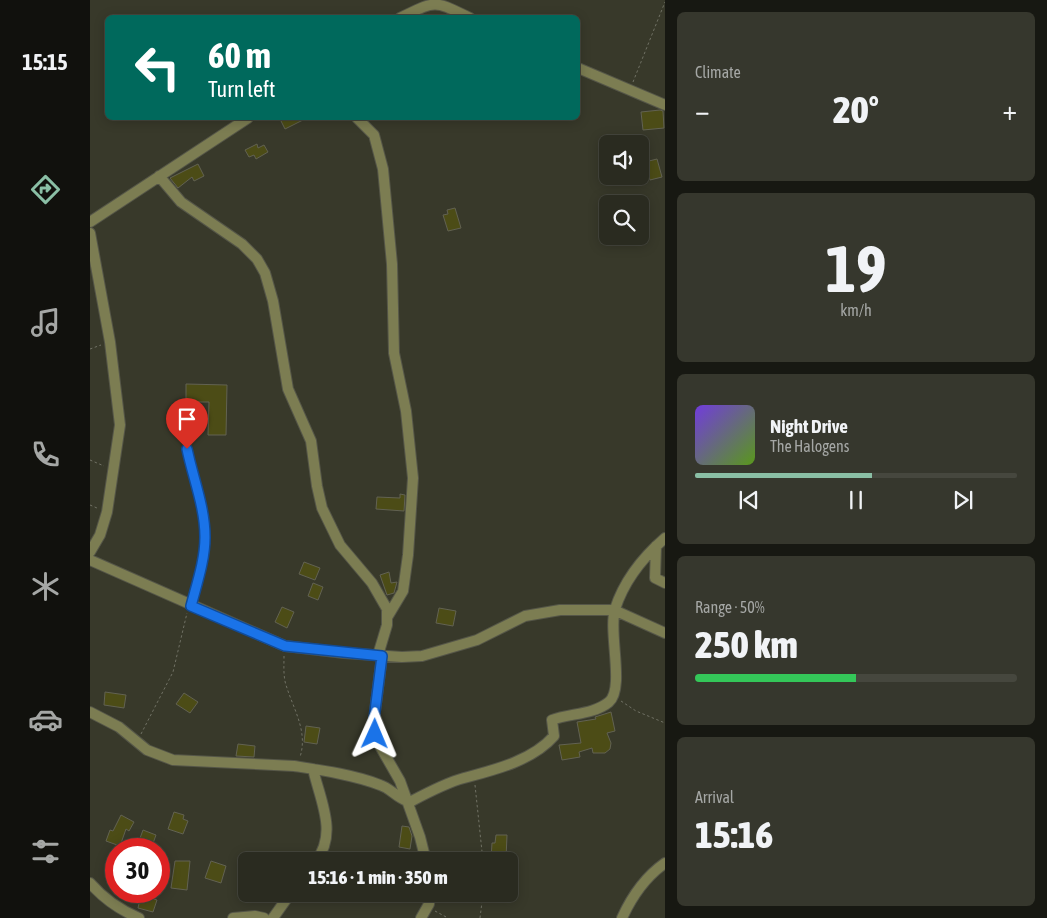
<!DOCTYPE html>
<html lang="en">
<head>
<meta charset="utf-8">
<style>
  :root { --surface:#2a2b20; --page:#36372d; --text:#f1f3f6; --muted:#a5a7a5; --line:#46473e; --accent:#8abfa5 }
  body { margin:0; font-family:"Asap Condensed",sans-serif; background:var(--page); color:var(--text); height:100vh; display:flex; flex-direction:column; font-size:19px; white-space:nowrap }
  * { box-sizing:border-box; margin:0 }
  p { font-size:16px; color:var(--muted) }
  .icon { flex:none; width:28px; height:28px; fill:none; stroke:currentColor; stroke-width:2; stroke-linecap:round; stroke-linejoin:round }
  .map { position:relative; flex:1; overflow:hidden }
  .side { display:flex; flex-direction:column; gap:12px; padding:12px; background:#171812; width:382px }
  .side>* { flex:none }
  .banner { position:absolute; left:15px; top:15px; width:475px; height:105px; border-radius:8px; box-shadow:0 2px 12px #0003,0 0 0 1px var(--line); background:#00695c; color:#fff; overflow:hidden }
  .buttons { position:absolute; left:509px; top:135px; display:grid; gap:10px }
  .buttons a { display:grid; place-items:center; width:50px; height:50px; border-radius:8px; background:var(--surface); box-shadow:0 2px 12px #0003,0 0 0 1px var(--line); font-size:25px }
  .speed { position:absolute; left:15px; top:838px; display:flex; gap:10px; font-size:25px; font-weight:700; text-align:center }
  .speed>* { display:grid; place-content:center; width:65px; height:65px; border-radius:50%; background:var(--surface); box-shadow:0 2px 12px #0003,0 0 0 1px var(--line); line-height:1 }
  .speed .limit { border:8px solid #d22; background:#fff; color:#111 }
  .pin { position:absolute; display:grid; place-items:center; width:42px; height:42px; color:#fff; margin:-51px -21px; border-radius:50% 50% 50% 0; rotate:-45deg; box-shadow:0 0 5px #0007 }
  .pin .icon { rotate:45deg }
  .me { position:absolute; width:55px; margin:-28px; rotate:1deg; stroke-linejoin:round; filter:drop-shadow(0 0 4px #0008) }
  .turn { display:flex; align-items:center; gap:18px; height:105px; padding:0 20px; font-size:22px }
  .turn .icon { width:65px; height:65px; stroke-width:2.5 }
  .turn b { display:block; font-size:35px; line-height:42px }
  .big { font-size:38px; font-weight:800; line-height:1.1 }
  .side .card { flex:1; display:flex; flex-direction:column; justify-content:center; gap:8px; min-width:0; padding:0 18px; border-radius:8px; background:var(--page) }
  .side .dial { align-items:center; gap:0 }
  .dial b { font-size:65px; line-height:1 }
  .song { display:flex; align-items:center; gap:15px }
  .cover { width:60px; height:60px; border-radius:8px; background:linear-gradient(135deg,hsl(260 70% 55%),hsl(90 70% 35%)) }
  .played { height:5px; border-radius:2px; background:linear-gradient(90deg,var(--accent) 55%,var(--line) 55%) }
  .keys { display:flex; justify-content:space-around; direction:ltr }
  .heat { display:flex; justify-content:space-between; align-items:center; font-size:28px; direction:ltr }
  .charge { height:8px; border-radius:4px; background:linear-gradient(90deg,#34c759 50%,var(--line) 0) }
  .trip { position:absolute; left:148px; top:852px; width:280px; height:50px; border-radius:8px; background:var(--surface); box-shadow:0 2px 12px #0003,0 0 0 1px var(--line); font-weight:800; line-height:50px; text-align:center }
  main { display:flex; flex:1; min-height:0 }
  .tabs { display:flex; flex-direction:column; width:90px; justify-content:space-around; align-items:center; background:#11110d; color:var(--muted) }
  .tabs .icon { width:35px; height:35px }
  .tabs .current { color:var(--accent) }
  .tabs b { font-size:22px; color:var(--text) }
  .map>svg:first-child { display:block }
  .building { fill:#4c4c16; stroke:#626252 }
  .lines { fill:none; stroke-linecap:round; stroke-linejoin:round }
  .service-casing { stroke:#555648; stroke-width:8 }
  .minor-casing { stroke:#555648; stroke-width:12 }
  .path { stroke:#707164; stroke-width:1; stroke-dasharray:2.5 2.5; stroke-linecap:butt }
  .service { stroke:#7c7d52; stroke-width:5 }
  .minor { stroke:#7c7d52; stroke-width:10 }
  .route-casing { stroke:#114b97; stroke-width:12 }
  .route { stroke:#1a73e8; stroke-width:9 }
</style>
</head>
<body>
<main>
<nav class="tabs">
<b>15:15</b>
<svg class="icon current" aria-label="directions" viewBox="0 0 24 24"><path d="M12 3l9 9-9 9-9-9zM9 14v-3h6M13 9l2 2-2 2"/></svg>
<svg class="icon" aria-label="music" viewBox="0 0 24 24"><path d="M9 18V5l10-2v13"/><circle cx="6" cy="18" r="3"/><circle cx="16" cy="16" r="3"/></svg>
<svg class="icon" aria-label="phone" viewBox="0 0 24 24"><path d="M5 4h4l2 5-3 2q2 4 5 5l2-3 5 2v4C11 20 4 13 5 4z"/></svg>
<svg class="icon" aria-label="climate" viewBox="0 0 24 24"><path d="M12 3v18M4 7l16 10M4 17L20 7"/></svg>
<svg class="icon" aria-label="car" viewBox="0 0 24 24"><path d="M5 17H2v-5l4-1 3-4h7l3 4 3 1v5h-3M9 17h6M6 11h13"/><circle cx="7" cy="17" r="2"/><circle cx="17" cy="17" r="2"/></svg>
<svg class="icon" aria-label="filters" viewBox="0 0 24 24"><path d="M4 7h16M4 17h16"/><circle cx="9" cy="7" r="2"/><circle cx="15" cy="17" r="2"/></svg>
</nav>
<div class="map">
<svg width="575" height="918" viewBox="0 0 575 918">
  <rect width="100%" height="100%" fill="#38392a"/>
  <path class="building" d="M570,110L573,111L574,128L553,130L551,112Z
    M198,118H217L195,129L191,121Z
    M167,144L168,148L174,145L178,152L166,159L164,155L159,157L155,150Z
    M567,159L572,177L560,180L555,162Z
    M108,164L114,176L104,181L102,177L88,188L80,178Z
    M365,208L371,228L358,231L353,215L358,214L357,210Z
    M96,384L137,385L136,435H118L119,402H99L96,400Z
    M310,494L315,495L314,511L286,509L287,497L310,498Z
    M214,562L230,568L225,580L209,574Z
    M299,572L301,583L307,582L304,593L297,595L290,575Z
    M223,583L233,587L228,600L218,596Z
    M192,607L204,612L197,628L185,622Z
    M349,608L366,611L363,626L346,623Z
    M15,692L36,695L34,708L14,705Z
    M94,693L108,702L100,713L86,704Z
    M521,712L525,731L517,733L521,743L520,749L515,753H503L502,748L489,752L490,757L472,760L469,745L491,743L487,722L506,719L505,717Z
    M216,726L230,728L227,744L214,742Z
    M148,744L165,746L164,757L146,756Z
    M84,812L94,815L93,819L98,821L93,834L78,829Z
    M31,815L44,822L39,831L36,829L30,846L16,841L20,830L23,831Z
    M312,826L319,827L322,836L320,849L309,847Z
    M53,830L66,835L62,846L49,841Z
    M406,835H417L416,859H401L402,843H405Z
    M85,861H100L97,890L81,888Z
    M121,861L136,866L131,883L115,878Z
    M51,895L67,900L63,912L48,908Z"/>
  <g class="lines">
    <defs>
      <path id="service" d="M95,404C92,445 106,475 113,514C120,545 109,576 101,605"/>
      <path id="minor" d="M310,18C347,0 343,0 380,18
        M488,68L575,105
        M267,118L284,135L293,169L302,264L304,353L316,411L323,478L318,555L313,591L298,616
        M69,176L91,202L152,244L167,259L175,273L183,301L198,389L221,441L227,486L232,508L250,545L282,583L297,609V625L288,655
        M0,222L158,118
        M0,233L20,342L30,425L17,512L10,535L0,552
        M566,546L565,578L575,583
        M0,560L195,646L254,653L312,657L332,656L387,640L435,616L470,610H524L575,633
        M292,656L283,727L287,741L310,781L330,837L336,861
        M0,712L29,727L57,750L83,760L204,766C230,770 265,775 290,785C300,788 306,797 317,801
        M223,769C230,800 248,833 226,861
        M318,803C335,794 355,783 374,778C404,770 442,761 464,736L462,720C480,713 503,715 519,702C535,688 518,632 525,609C534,581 553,557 575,538
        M0,883C14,899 30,910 49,918
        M143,918L165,916L174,918
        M183,918L200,894
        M331,918L339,904L340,894
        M532,918C542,896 555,877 575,863"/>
    </defs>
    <use href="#service" class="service-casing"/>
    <use href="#minor" class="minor-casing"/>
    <path class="path" d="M543,82L575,2
      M0,349L11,345
      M0,460L14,466
      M0,505L7,508
      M194,656C194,667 193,678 197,688C204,710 218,732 210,757
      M531,701L546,711L575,723
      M51,734L83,672L97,613
      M385,785L393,861
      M345,855L360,854L393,861
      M345,911L358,918
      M390,918L393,894"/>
    <use href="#service" class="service"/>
    <use href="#minor" class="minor"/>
  </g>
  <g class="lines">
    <defs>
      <path id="route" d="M97,449C103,478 115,507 115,537C115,560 107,583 101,606L195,646L292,656L283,727L285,734"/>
    </defs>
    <use href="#route" class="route-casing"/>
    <use href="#route" class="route"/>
  </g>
</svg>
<div class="buttons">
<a><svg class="icon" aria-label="sound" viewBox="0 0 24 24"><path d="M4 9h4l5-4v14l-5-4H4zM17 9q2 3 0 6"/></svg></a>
<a><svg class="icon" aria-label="search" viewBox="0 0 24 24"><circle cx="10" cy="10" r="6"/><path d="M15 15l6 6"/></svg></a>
</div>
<div class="speed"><div class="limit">30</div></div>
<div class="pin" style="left:97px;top:449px;background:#d93025"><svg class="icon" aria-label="arrive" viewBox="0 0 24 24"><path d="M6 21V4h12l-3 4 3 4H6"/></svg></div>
<svg class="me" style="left:285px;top:734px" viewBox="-20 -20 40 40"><path d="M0-17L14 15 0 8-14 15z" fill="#1a73e8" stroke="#fff" stroke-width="4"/></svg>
<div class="trip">15:16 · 1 min · 350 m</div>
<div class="banner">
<div class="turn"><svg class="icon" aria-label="left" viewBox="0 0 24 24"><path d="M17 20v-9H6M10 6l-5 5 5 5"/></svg><div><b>60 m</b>Turn left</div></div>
</div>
</div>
<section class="side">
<div class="card"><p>Climate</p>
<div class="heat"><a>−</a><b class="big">20°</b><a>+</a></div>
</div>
<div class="card dial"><b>19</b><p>km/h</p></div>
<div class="card">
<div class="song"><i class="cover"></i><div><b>Night Drive</b><p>The Halogens</p></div></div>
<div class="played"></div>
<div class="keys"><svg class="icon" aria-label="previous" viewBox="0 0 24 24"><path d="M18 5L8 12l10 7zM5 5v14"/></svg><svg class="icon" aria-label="pause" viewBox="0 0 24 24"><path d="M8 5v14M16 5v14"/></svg><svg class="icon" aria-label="next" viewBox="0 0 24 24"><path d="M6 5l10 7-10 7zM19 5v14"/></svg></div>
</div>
<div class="card"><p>Range · 50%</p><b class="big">250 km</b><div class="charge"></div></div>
<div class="card"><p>Arrival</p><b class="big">15:16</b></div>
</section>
</main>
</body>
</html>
